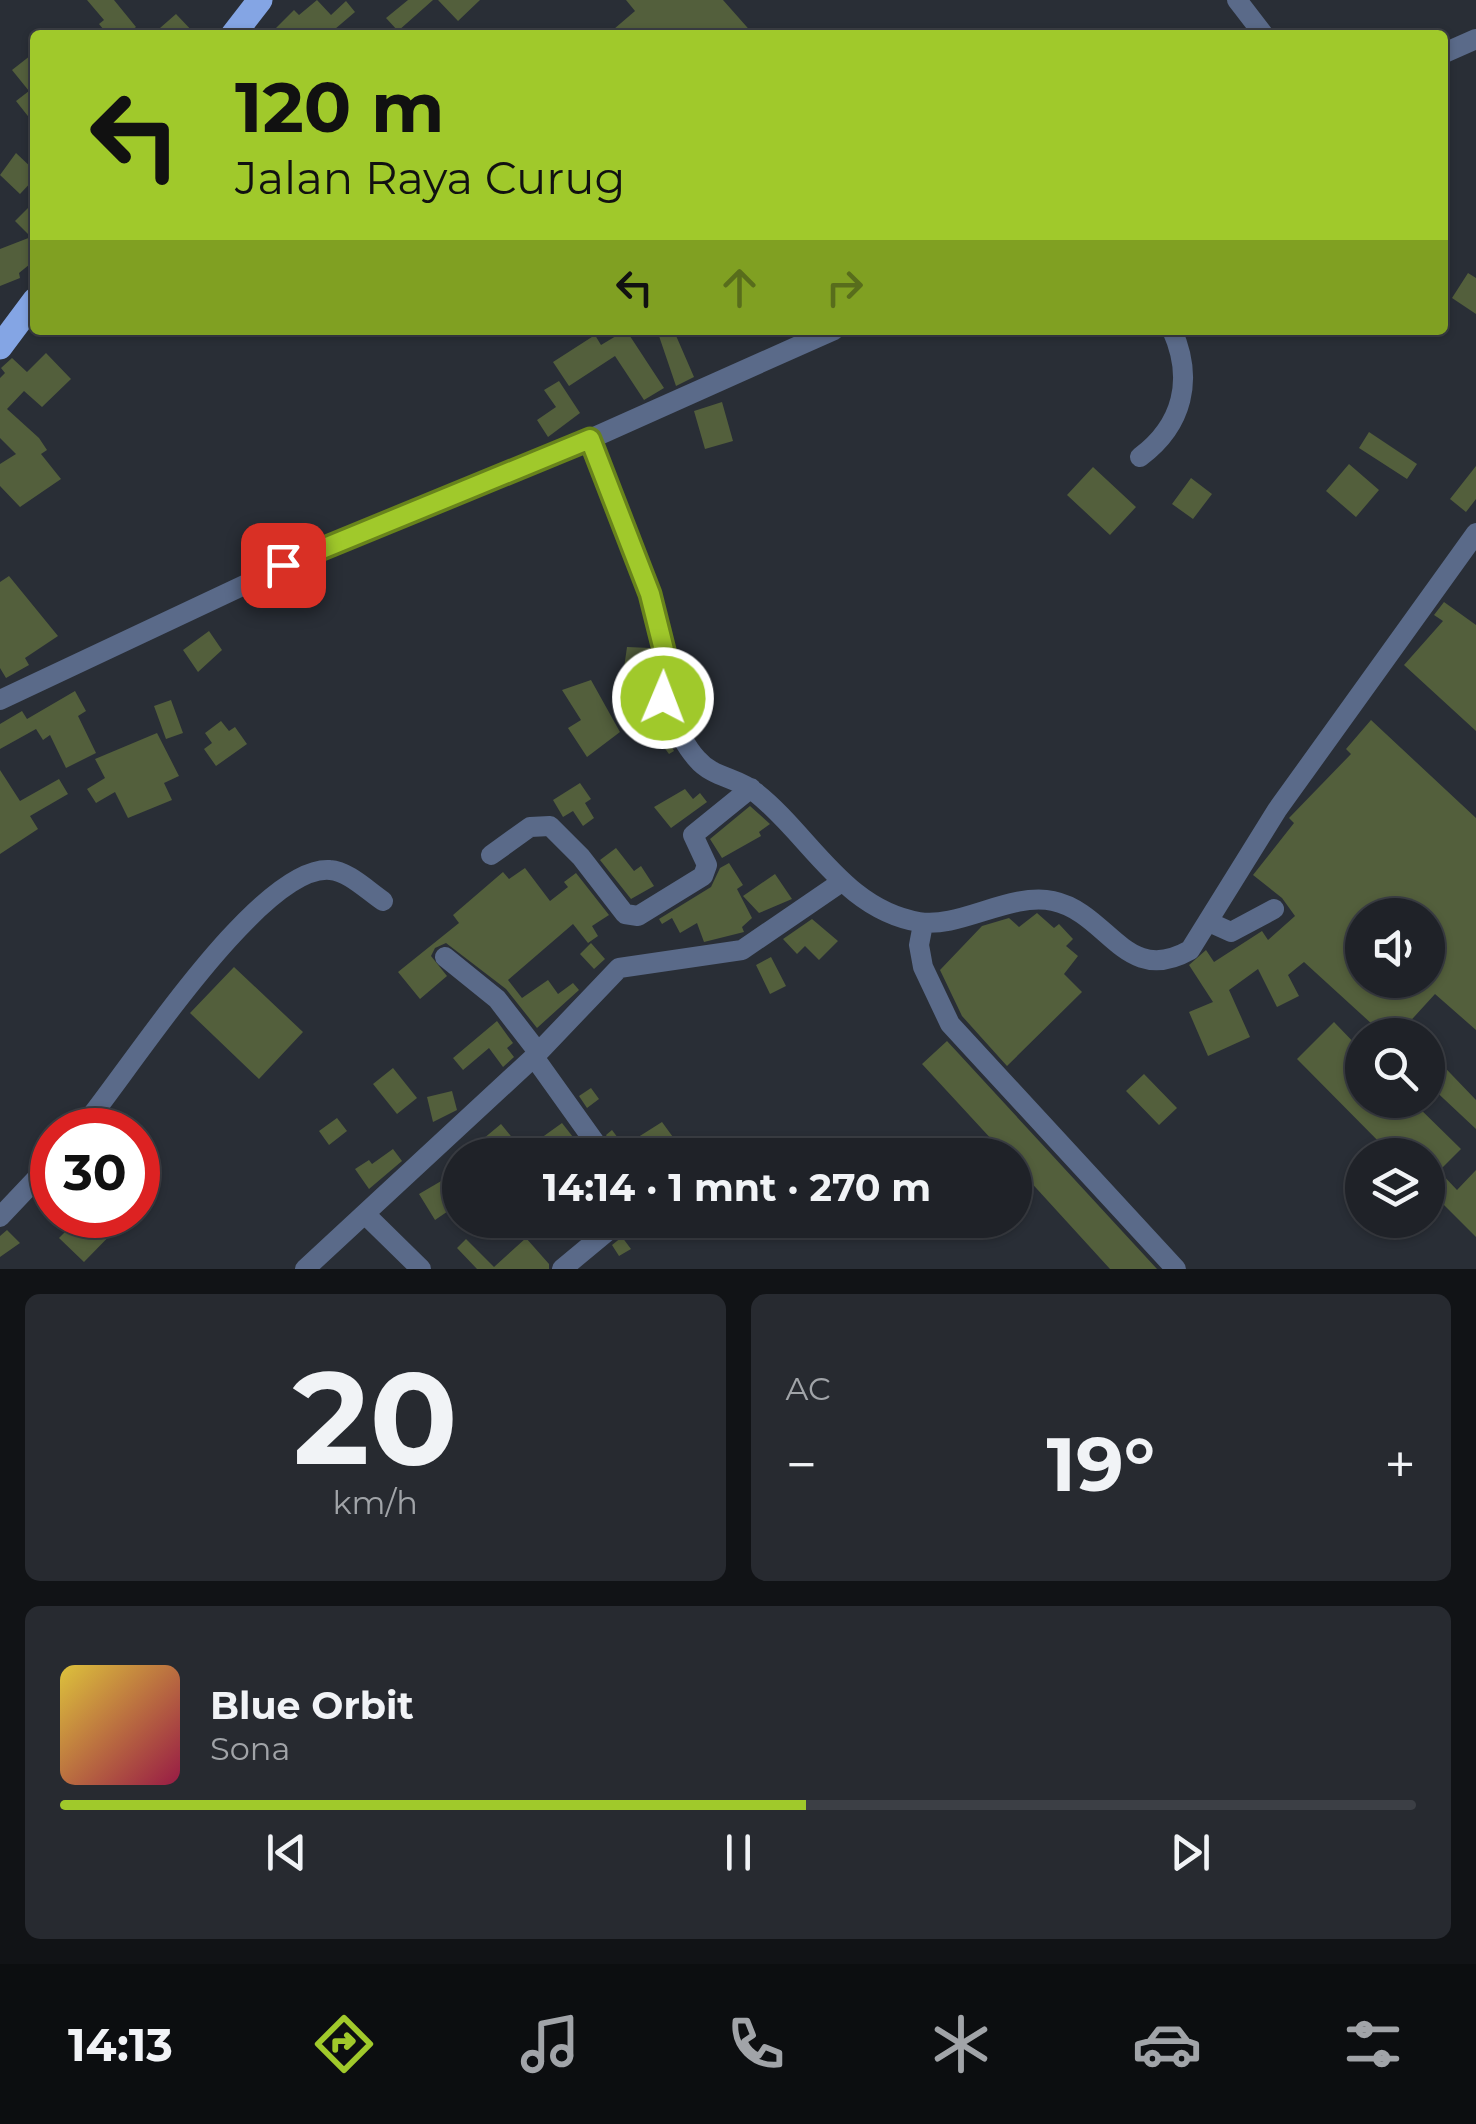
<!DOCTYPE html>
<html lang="id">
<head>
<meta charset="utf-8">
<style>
  :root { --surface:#1f2228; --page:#272a30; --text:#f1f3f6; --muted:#a1a4a8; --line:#3c3f45; --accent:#a0c92b }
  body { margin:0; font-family:Montserrat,sans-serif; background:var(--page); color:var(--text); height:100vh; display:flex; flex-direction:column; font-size:38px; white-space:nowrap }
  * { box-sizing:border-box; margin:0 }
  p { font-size:32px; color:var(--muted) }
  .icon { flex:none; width:55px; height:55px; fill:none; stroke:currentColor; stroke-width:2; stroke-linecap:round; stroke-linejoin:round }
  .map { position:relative; height:1269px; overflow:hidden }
  .drawer { display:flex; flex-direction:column; gap:25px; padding:25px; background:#111316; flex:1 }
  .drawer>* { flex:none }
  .top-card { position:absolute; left:30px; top:30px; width:1418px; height:305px; border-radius:10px; box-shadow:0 2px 8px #0004,0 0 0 2px var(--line); background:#a0c92b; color:#111; overflow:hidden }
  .tools { position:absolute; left:1345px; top:898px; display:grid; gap:20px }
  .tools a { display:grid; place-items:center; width:100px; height:100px; border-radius:50%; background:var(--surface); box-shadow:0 2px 8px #0004,0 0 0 2px var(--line); font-size:50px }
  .speed { position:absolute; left:30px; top:1108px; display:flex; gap:20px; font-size:50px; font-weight:700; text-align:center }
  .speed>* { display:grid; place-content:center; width:130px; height:130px; border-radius:50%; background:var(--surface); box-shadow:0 2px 8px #0004,0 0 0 2px var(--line); line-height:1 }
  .speed .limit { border:15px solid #d22; background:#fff; color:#111 }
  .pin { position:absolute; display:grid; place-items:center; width:85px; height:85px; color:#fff; margin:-42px; border-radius:20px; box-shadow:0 5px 15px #0006 }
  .me { position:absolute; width:110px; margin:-55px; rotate:1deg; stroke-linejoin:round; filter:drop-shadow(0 0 8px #0008) }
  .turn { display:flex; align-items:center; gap:35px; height:210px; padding:0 40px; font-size:45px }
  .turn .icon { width:130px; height:130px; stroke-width:2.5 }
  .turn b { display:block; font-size:70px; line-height:85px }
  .lanes { display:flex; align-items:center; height:95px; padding:0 40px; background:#0003; justify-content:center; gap:50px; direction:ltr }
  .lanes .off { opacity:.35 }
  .big { font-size:75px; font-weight:700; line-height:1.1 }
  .drawer .card { flex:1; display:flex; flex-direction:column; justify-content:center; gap:15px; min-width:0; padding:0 35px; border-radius:15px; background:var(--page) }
  .drawer .dial { align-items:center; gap:0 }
  .dial b { font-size:130px; line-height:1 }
  .song { display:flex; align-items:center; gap:30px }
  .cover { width:120px; height:120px; border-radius:15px; background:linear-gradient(135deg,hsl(50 70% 55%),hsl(340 70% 35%)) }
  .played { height:10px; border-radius:5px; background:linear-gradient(90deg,var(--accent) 55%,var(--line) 55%) }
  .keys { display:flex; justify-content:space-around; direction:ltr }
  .heat { display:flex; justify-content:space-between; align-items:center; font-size:55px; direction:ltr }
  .drawer .tiles { flex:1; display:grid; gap:25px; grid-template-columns:1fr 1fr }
  .card:last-child { grid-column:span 2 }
  .trip { position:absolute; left:442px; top:1138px; width:590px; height:100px; border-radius:50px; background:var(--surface); box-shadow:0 2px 8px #0004,0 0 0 2px var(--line); font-weight:700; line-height:100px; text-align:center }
  .menu { display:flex; height:160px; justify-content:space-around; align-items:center; background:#0c0e10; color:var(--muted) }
  .menu .icon { width:70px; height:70px }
  .menu .active { color:var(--accent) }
  .menu b { font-size:45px; color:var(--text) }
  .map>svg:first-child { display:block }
  .building { fill:#535f3c; fill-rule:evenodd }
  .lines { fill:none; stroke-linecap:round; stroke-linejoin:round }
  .minor { stroke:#5a6a89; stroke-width:20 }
  .major { stroke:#84a5e4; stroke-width:25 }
  .route-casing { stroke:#68831c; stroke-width:25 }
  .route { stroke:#a0c92b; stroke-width:18 }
</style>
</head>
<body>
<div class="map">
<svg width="1476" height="1269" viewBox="0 0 1476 1269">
  <rect width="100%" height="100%" fill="#292e36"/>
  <path class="building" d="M87,0H114L136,27L126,35H108L99,24L104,20Z
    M317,0L331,15L346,1L355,12L328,35H269L294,10L299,15Z
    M408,0H433L398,31L386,18Z
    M438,0H480L458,21Z
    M626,0H723L754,35H607L635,11Z
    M176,14L196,35H166L160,28Z
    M35,52V125L16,101L29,91L12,70Z
    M16,153L35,171V178L20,194L0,175Z
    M35,201V260L19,273L20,278L0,286V249L31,237L15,221Z
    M1468,273L1476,278V314L1452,298Z
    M626,330L664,388L644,400L615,356L569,386L553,362L595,335L601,345Z
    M674,331L694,377L676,386L659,336Z
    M46,353L71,379L42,407L24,391L7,409L39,438L47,450L41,454L61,479L20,507L0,486V464L16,454L0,438V378L5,373L1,368L12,358L27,372Z
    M559,381L580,413L548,437L537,420L556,407L544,390Z
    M722,402L733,441L705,449L694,411Z
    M1369,432L1417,464L1407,479L1359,448Z
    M1349,464L1379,490L1356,517L1326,491Z
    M1476,466V499L1466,512L1450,499Z
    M1093,467L1136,507L1110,535L1067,495Z
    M1191,478L1212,494L1193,519L1172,504Z
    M9,576L58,636L25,658L29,665L6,678L0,668V582Z
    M1444,602L1476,625V731L1404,665L1443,621L1434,615Z
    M209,631L222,650L198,672L183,650Z
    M627,647L650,648L649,689H621Z
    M591,680L620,732L587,757L568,728L581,720L562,690Z
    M75,691L86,711L78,716L96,753L66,768L50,735L43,740L36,729L0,749V724L22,711L27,719Z
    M171,700L183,733L166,739L154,706Z
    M1371,720L1476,818V1030L1435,994L1404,1028L1411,1035H1384L1304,962L1288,975L1299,996L1277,1007L1258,969L1229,990L1250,1037L1208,1056L1189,1012L1213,1002L1189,965L1206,950L1214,962L1262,931L1268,940L1295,916L1282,898L1253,875L1294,823L1289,818L1351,754L1346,749ZM1362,915H1428V980H1362Z
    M221,721L229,731L235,727L247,744L216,766L204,749L212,743L205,733Z
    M660,724L674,751L669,754L652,731Z
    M157,733L179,776L164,783L172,800L128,818L115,792L96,803L87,789L105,778L95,759Z
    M0,770L20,801L59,779L68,794L30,816L38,829L0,854Z
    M580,783L591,799L585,803L594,818L583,826L573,811L563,817L553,800Z
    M685,789L693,799L700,793L707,802L671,828L654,807Z
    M750,806L770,824L759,832L761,836L722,858L710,839Z
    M616,848L634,871L641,866L654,886L631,899L600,860Z
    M729,863L743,885L737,889L752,918L742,927L744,932L704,942L697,923L680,933L672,918L662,924L659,919L711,887L720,868Z
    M525,868L550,901L568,887L564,882L576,873L609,915L592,926L598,936L588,943L573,924L508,980L522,998L548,980L558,994L573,983L579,990L537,1028L506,989L446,943L435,948L431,956L447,976L420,999L398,972L459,923L453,915L503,872L509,879Z
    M775,874L792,899L759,913L743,896Z
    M1037,913L1054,928L1059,924L1073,939L1066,946L1078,956L1064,974L1082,992L1007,1066L962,1016L940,970L982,926L1009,918L1019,927Z
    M812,919L838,941L819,960L805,946L797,954L783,939Z
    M591,943L605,959L594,969L580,954Z
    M771,957L786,986L770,994L756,965Z
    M234,967L303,1032L259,1079L190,1013Z
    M497,1021L513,1043L507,1048L514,1057L503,1067L489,1048L463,1070L453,1058Z
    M1334,1022L1362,1051V1100H1411L1461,1149L1439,1171L1457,1190L1476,1170V1237L1428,1189V1155H1392L1297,1059Z
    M947,1041L1157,1269H1110L1015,1165V1155H1006L922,1064Z
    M1428,1050L1476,1100V1129L1428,1084Z
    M393,1068L417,1098L397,1114L373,1084Z
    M1144,1074L1177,1108L1159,1125L1126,1091Z
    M591,1088L599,1099L587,1108L579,1096Z
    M452,1091L457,1110L433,1122L427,1097Z
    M337,1118L347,1131L329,1145L319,1131Z
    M662,1122L686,1155H618L606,1135L612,1130L624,1146Z
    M562,1123L587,1155H496L483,1139L501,1124L523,1151Z
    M393,1149L402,1161L369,1189L355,1169L369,1160L372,1164Z
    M460,1170V1203L435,1220L419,1194Z
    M82,1215H114L122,1223L84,1262L59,1238Z
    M7,1230L20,1243L0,1257V1236Z
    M622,1237L631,1249L619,1256L612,1245Z
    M526,1238L549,1264V1269H477L457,1248L466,1239L494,1267Z"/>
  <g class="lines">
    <path class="minor" d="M1237,0L1264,35
      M1442,54L1476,39
      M590,439C613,498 641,556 656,617C659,629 664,642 664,654C664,672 659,689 667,706C674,723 685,746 697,759C713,778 737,777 755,792C810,835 843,909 919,922C959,929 1010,892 1053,901C1109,913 1125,987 1190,950L1277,810L1476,533
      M1140,457C1183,425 1194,379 1172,330
      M0,700L342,539L590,439L834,330
      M491,855L530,827L550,826L581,857L625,914L638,916L703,876L707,865L693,835L751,788
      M1211,923L1231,932L1274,909
      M923,924L919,945L923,967L950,1024L1176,1269
      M445,957L497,999L538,1052
      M534,1057L604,1155
      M80,1130C126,1076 259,864 330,870C348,871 368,891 383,901
      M367,1216L421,1269
      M0,1217L52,1162
      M305,1269L534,1057L619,968L742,950L840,883
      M562,1269L621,1220"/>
    <path class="major" d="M233,35L260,0
      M0,347L35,300"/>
  </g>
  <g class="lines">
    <defs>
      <path id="route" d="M283,565L590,439L650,594L664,650L663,698"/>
    </defs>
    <use href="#route" class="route-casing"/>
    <use href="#route" class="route"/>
  </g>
</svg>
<div class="tools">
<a><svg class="icon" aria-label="sound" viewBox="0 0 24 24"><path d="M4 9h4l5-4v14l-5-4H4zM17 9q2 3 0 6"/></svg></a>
<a><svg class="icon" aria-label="search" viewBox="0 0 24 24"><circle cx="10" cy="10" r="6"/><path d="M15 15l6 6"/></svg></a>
<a><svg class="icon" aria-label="layers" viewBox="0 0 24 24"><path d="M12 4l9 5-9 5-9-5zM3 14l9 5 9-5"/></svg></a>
</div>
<div class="speed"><div class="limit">30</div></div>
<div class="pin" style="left:283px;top:565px;background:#d93025"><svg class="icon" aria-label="arrive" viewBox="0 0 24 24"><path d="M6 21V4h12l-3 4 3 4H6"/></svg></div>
<svg class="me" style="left:663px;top:698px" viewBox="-20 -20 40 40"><circle r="17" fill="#a0c92b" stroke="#fff" stroke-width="3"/><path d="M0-11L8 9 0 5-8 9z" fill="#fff"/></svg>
<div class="trip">14:14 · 1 mnt · 270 m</div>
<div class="top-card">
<div class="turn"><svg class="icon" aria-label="left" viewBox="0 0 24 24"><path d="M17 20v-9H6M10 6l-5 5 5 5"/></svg><div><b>120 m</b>Jalan Raya Curug</div></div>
<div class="lanes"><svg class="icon" aria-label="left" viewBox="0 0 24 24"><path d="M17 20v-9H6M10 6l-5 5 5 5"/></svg><svg class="icon off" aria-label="ahead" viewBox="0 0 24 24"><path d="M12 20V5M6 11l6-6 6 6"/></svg><svg class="icon off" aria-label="right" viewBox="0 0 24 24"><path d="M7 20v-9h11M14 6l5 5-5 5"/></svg></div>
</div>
</div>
<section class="drawer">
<div class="tiles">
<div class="card dial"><b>20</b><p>km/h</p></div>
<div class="card"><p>AC</p>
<div class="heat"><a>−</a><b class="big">19°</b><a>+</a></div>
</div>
<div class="card">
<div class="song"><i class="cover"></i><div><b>Blue Orbit</b><p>Sona</p></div></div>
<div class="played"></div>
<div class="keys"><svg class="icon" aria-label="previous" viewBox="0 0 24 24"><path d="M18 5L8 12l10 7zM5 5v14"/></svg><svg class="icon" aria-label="pause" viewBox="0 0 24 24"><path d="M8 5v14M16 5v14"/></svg><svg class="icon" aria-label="next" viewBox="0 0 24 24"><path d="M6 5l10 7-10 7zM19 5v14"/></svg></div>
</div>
</div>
</section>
<nav class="menu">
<b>14:13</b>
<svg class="icon active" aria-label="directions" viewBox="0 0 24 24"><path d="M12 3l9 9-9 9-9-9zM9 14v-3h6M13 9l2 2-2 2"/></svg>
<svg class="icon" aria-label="music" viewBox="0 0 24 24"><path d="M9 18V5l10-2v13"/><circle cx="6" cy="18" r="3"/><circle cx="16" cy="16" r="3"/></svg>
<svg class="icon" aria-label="phone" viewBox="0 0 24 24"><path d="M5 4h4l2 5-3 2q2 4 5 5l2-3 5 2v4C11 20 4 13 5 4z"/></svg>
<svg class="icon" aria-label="climate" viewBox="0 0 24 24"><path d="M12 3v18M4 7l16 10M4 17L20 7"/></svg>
<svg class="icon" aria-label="car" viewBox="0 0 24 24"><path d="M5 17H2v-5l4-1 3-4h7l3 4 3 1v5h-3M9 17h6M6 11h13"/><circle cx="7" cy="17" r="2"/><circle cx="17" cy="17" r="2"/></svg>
<svg class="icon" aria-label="filters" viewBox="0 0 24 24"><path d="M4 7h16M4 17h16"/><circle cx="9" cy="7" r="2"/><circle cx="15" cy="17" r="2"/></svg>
</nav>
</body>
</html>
